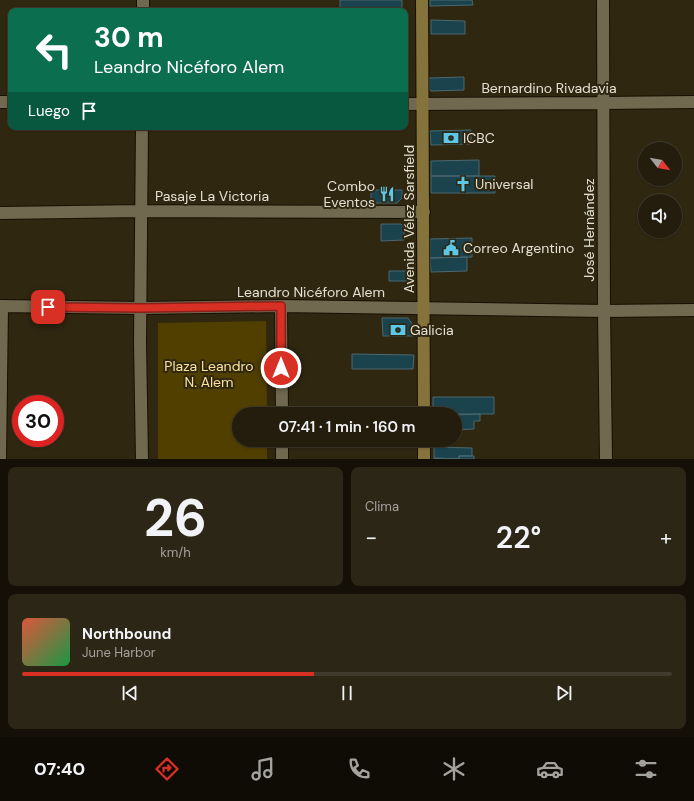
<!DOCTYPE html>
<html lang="es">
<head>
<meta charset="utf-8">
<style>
  :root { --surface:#241d0d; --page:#2c2616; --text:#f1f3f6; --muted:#a3a29d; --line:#413b2e; --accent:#d93025 }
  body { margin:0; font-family:"DM Sans",sans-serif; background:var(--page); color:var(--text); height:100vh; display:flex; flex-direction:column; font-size:15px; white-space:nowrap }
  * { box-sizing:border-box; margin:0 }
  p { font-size:13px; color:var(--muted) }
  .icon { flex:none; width:22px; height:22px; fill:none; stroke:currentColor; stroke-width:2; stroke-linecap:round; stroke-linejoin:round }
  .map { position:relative; height:459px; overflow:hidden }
  .details { display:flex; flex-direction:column; gap:8px; padding:8px; background:#141007; flex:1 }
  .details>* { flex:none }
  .guide { position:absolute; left:8px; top:8px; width:400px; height:122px; border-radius:8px; box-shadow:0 1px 3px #0004,0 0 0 1px var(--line); background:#0b6e4f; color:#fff; overflow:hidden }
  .needle { width:26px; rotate:121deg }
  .buttons { position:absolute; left:638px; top:142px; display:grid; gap:8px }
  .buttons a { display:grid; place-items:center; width:44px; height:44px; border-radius:50%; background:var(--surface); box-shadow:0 1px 3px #0004,0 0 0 1px var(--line); font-size:20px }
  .speed { position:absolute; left:12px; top:395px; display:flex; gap:8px; font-size:20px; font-weight:700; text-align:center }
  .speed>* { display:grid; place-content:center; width:52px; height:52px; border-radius:50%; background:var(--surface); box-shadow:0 1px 3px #0004,0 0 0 1px var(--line); line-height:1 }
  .speed .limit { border:6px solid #d22; background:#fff; color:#111 }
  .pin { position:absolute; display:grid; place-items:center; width:34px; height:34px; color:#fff; margin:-17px; border-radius:8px; box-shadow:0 2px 6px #0006 }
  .me { position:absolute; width:44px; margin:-22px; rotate:0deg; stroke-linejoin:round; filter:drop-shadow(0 0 3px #0008) }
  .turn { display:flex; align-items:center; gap:14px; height:84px; padding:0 20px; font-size:18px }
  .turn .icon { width:52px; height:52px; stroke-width:2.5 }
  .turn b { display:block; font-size:28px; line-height:34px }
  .then { display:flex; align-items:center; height:38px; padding:0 20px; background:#0003; gap:8px; font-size:15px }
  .big { font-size:30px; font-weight:600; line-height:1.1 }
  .details .tile { flex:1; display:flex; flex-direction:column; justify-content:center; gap:6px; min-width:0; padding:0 14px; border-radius:8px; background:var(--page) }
  .details .dial { align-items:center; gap:0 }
  .dial b { font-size:52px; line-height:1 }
  .song { display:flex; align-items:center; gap:12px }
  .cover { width:48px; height:48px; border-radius:6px; background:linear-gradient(135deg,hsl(10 70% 55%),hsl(140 70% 35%)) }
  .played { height:4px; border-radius:2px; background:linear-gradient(90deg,var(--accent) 45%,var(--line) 45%) }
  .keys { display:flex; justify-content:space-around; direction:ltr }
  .heat { display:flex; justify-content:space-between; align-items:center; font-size:22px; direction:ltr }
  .details .tiles { flex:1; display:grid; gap:8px; grid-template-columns:1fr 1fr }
  .tile:last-child { grid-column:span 2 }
  .trip { position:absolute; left:232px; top:407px; width:230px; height:40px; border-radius:20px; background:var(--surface); box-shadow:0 1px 3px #0004,0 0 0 1px var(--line); font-weight:600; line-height:40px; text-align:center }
  .dock { display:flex; height:64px; justify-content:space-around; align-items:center; background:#0e0c05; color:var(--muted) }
  .dock .icon { width:28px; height:28px }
  .dock .on { color:var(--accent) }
  .dock b { font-size:18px; color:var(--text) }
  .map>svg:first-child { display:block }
  .green { fill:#513f00 }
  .building { fill:#1b434e; stroke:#4a6871 }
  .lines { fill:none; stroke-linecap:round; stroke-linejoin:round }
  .minor-casing { stroke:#181000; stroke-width:14 }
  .secondary-casing { stroke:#181000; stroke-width:14 }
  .minor { stroke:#716850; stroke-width:12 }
  .secondary { stroke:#84733b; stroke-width:12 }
  .route-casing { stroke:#8d1f18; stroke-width:10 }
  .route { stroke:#d93025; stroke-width:7 }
  .labels { text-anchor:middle; stroke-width:4; stroke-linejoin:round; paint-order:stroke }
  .street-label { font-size:14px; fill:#e5e0d2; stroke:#302711 }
  .poi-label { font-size:14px; fill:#e5e0d2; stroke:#302711; text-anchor:start }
  .park-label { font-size:14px; fill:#fce29e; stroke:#302711 }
</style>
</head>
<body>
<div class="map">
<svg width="694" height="459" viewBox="0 0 694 459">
  <rect width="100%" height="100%" fill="#302711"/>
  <path class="green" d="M266,321L267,414H239V440H267V459H158V323Z"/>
  <path class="building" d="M340,0H402V11H340Z
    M430,0H472L473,5L430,6Z
    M431,20L465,21V34H431Z
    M464,77V90L431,91L429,89V78Z
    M471,130V144L431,145L430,131Z
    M479,160V176H431V161Z
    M431,176H495V193H431Z
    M371,190H402V198L397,203H371Z
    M381,224H401L404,227V240L381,241Z
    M472,238V257L430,258V239Z
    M467,257V271L431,272L430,258Z
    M389,271H412L411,281H389Z
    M382,318H408L413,325V336H383Z
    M352,354L414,355L413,369H352Z
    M433,397H494V414H433Z
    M480,414V421H474V429L455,430V415Z
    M434,447L472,448V456H459V459L434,458Z
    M459,456H474V459H434V458L459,459Z"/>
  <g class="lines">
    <defs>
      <path id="minor" d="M603,0L604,311L606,459
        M143,11V0
        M0,102H11
        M405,104L603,103L694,102
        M0,213L142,211L424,212
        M0,306L141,308L281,306L604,311L694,310
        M281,306L282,414
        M282,440V459
        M0,459L2,306
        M142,459L140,343L142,127"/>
      <path id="secondary" d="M422,0L424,414
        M424,459V440"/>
    </defs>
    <use href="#minor" class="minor-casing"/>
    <use href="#secondary" class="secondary-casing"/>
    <use href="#minor" class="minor"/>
    <use href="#secondary" class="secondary"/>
  </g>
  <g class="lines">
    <defs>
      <path id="route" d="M48,307L141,308L281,306V368"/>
    </defs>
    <use href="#route" class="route-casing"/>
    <use href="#route" class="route"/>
  </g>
  <defs>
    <symbol id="bank-bare" viewBox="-9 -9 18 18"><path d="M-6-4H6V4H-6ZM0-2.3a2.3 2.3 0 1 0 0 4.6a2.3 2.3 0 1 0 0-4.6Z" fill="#5ac8e6" stroke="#302711" stroke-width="2.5" paint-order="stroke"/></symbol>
    <symbol id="church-bare" viewBox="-9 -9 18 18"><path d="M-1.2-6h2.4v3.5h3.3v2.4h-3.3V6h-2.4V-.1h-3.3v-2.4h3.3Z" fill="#5ac8e6" stroke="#302711" stroke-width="2.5" paint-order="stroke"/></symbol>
    <symbol id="restaurant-bare" viewBox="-9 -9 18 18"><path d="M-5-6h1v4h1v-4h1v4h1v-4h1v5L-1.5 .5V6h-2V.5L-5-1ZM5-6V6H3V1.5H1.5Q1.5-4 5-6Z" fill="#5ac8e6" stroke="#302711" stroke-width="2.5" paint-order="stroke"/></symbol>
    <symbol id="civic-bare" viewBox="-9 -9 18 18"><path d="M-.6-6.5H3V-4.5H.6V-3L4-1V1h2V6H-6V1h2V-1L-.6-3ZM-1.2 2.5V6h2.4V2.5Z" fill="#5ac8e6" stroke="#302711" stroke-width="2.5" paint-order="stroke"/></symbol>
  </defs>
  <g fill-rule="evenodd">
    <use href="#bank-bare" x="440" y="127" width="22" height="22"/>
    <use href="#church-bare" x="452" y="173" width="22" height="22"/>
    <use href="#restaurant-bare" x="376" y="183" width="22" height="22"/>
    <use href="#civic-bare" x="440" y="237" width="22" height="22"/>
    <use href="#bank-bare" x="387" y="319" width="22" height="22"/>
  </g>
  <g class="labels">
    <g class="street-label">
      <text x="549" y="93">Bernardino Rivadavia</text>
      <text x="212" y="201">Pasaje La Victoria</text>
      <text transform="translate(409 219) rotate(-90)" y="5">Avenida Vélez Sarsfield</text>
      <text transform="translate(589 230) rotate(-90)" y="5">José Hernández</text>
      <text x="311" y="297">Leandro Nicéforo Alem</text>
    </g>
    <g class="poi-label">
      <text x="463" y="143">ICBC</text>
      <text x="475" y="189">Universal</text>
      <text x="375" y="191" text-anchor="end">Combo<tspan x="375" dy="16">Eventos</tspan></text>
      <text x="463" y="253">Correo Argentino</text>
      <text x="410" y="335">Galicia</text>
    </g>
    <g class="park-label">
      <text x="209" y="371">Plaza Leandro<tspan x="209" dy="16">N. Alem</tspan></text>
    </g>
  </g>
</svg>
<div class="buttons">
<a><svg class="needle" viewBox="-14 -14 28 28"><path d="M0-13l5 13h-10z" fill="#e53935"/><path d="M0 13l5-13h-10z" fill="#a3a29d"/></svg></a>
<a><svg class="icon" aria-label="sound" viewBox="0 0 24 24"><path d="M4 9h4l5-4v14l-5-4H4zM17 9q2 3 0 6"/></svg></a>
</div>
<div class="speed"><div class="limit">30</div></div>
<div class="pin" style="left:48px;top:307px;background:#d93025"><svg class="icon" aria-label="arrive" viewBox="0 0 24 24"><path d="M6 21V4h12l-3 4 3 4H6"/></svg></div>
<svg class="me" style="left:281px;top:368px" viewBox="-20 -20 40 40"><circle r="17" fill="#d93025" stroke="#fff" stroke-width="3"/><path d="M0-11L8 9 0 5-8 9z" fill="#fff"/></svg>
<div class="trip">07:41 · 1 min · 160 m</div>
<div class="guide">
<div class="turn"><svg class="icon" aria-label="left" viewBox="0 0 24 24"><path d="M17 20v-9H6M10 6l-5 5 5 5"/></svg><div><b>30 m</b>Leandro Nicéforo Alem</div></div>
<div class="then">Luego<svg class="icon" aria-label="arrive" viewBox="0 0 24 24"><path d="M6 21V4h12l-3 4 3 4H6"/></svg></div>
</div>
</div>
<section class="details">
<div class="tiles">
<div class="tile dial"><b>26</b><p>km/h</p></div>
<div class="tile"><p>Clima</p>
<div class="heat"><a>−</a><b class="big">22°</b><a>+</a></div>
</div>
<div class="tile">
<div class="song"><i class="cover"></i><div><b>Northbound</b><p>June Harbor</p></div></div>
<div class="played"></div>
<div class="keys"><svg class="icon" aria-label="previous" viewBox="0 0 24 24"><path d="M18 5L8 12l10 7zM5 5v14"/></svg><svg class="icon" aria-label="pause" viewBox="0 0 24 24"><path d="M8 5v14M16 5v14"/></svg><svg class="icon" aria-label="next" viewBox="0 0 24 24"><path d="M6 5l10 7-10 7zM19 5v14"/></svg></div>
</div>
</div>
</section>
<nav class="dock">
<b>07:40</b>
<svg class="icon on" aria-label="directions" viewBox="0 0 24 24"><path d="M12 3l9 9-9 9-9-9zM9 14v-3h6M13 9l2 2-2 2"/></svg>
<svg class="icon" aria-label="music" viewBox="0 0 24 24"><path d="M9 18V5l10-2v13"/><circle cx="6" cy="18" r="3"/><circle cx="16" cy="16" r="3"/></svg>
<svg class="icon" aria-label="phone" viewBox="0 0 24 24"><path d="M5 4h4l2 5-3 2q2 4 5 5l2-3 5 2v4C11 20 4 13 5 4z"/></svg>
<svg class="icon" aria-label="climate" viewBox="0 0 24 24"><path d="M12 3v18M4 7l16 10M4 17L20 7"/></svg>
<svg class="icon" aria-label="car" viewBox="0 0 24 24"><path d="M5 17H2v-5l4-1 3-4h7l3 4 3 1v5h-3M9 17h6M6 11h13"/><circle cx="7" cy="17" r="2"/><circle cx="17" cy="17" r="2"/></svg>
<svg class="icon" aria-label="filters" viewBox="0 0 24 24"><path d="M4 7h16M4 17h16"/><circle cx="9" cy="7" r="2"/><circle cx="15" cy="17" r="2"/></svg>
</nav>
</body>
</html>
